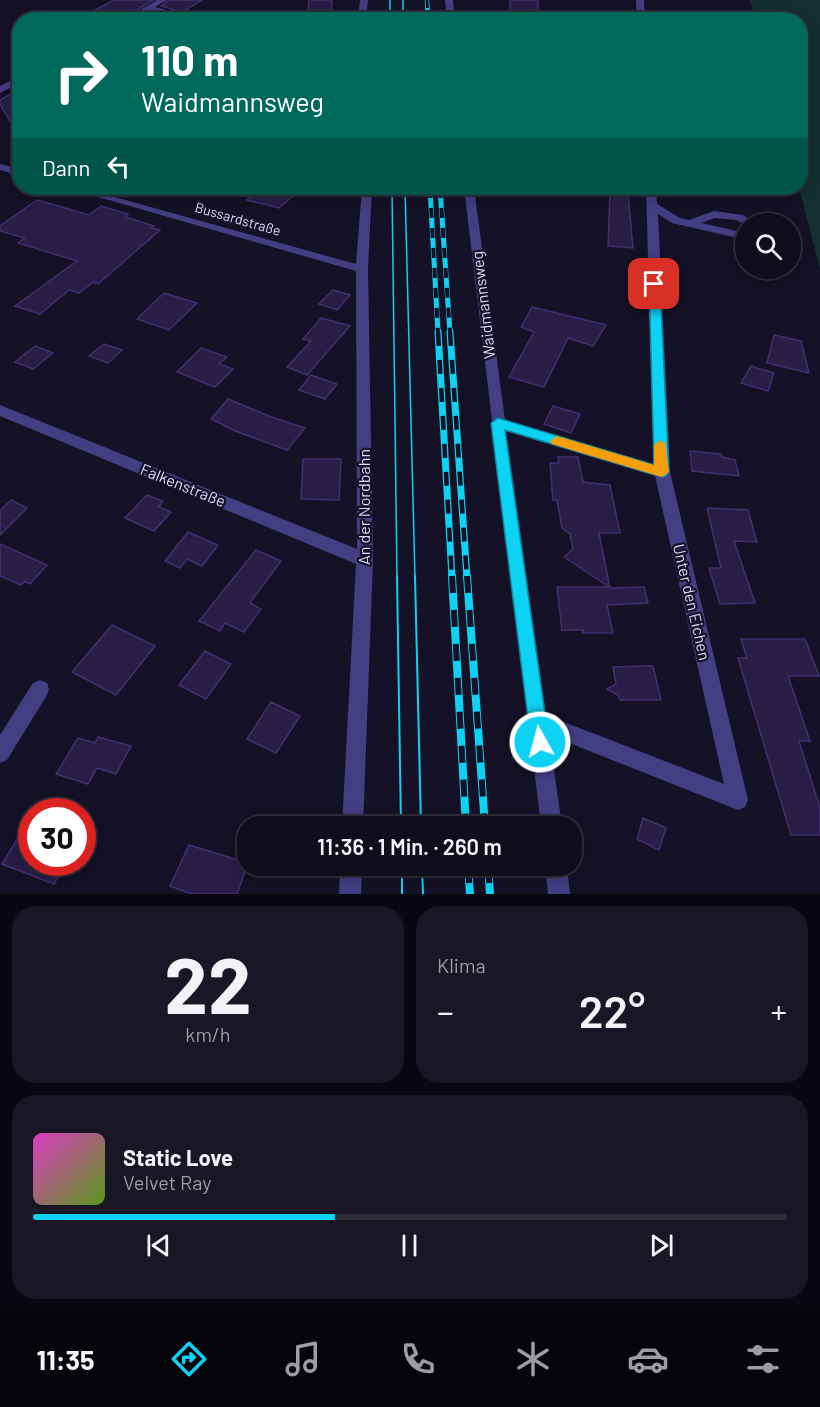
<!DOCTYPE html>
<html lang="de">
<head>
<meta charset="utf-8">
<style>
  :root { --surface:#100d1c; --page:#191625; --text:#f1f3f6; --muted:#9c9ca3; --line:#302d3b; --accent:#0ed2f3 }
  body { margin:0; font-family:Barlow,sans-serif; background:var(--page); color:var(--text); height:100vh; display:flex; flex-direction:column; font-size:22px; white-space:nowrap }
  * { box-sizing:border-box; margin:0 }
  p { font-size:20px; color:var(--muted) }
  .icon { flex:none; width:33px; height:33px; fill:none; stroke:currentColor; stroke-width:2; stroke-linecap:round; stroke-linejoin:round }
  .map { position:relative; height:894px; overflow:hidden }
  .drawer { display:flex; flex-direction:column; gap:12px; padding:12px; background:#09070f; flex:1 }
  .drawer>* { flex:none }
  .guide { position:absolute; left:12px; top:12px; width:796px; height:183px; border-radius:24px; box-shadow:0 3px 15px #0003,0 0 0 2px var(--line); background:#00695c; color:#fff; overflow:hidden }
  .controls { position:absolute; left:735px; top:213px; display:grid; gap:12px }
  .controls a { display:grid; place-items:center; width:66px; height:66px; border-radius:50%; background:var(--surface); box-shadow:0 3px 15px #0003,0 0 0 2px var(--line); font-size:30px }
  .speed { position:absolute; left:18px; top:798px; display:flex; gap:12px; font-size:30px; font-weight:700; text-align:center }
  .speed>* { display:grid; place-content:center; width:78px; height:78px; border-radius:50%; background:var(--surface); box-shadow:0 3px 15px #0003,0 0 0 2px var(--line); line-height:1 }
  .speed .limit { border:9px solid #d22; background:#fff; color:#111 }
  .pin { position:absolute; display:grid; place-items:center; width:51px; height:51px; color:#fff; margin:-26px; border-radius:12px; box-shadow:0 3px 9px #0006 }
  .me { position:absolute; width:66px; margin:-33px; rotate:353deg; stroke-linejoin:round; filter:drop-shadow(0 0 4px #0008) }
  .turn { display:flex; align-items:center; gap:21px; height:126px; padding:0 30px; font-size:27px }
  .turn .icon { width:78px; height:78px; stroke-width:2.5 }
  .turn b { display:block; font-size:42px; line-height:51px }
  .then { display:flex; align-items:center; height:57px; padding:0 30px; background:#0003; gap:12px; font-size:22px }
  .big { font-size:45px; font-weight:600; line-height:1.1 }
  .drawer .tile { flex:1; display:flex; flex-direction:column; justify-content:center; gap:9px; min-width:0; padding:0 21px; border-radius:24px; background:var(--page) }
  .drawer .dial { align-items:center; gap:0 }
  .dial b { font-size:78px; line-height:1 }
  .song { display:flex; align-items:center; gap:18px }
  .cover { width:72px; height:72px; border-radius:9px; background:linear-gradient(135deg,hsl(310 70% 55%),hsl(90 70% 35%)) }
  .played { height:6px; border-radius:3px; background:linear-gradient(90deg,var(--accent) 40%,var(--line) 40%) }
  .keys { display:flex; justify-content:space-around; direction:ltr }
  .heat { display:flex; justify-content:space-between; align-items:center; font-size:33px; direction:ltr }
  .drawer .tiles { flex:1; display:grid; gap:12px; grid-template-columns:1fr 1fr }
  .tile:last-child { grid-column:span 2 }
  .trip { position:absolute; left:237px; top:816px; width:345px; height:60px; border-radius:24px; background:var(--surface); box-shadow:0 3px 15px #0003,0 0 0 2px var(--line); font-weight:600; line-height:60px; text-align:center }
  .menu { display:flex; height:96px; justify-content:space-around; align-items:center; background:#06050b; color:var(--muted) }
  .menu .icon { width:42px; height:42px }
  .menu .selected { color:var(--accent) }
  .menu b { font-size:27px; color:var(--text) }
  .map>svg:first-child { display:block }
  .green { fill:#143030 }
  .building { fill:#281e46; stroke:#403171; stroke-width:1.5 }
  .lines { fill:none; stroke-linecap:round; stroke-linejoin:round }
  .minor { fill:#443e83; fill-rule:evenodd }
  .tram-far1 { stroke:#0ed2f3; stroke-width:1.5 }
  .tram { stroke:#0ed2f3; stroke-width:2 }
  .rail-far3-casing { stroke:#0ed2f3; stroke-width:4.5 }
  .rail-far2-casing { stroke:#0ed2f3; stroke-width:5 }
  .rail-far1-casing { stroke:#0ed2f3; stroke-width:7 }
  .rail-casing { stroke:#0ed2f3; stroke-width:8 }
  .rail-far3 { stroke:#151126; stroke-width:3; stroke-dasharray:8; stroke-linecap:butt }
  .rail-far2 { stroke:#151126; stroke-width:4; stroke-dasharray:10; stroke-linecap:butt }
  .rail-far1 { stroke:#151126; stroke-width:4.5; stroke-dasharray:14; stroke-linecap:butt }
  .rail { stroke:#151126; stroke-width:6; stroke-dasharray:17; stroke-linecap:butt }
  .route { fill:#0ed2f3; stroke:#09889e; stroke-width:1.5 }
  .slow { fill:#f59e0b }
  .labels { text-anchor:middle; stroke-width:4.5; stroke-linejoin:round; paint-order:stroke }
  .far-street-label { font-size:14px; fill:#ded8fd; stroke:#151126 }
  .street-label { font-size:16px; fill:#ded8fd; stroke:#151126 }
</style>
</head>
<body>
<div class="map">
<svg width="820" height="894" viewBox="0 0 820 894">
  <rect width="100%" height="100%" fill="#151126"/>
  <path class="green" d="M750,0H820V269L799,188L801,20L755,19Z"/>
  <path class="building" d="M114,0H153L121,20H77Z
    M169,0H202L182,12L161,6Z
    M309,0H332L331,20H307Z
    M510,0H538V17H510Z
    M20,88V139L0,104V100Z
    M261,188H272L295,194L279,208L247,200Z
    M610,192L628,194L633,248L608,246Z
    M37,200L89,215L101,206L128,214L125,217L154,226L151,228L160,230L98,284L93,282L79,293L69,290L40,314L15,306L77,261L18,243L25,238L0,231V226Z
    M333,290L350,295L337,310L319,304Z
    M164,293L197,303L169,330L137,319Z
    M532,307L606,325L593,346L568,338L544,387L509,377L534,332L521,327Z
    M321,318L350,326L307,375L287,367L311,341L303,339Z
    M774,335L801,341L809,373L767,363Z
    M104,344L122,350L108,363L89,356Z
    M35,346L53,353L33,369L15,362Z
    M201,348L227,357L219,364L233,369L215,387L177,372Z
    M751,366L774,373L768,391L741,383Z
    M311,375L337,384L325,399L299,390Z
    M228,399L274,418L305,428L287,450L235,431L211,419Z
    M553,406L580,414L571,433L544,424Z
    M690,451L721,454L722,457L735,460L739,476L692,471Z
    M558,457H578L583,482L610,485L620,533H599L610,588L644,587L648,603L607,605L613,633H583V630H562L557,587H609L564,557L573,549L570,534L562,528L557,500H553L550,463H559Z
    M303,459H341L339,500L301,499Z
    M147,495L163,501L159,507L171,512L154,531L125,518Z
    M11,500L27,508L0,535V511Z
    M707,508L748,510L757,542L734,541L755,603L720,604L709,568H721Z
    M188,532L218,545L202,566L187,559L180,568L165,561Z
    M0,544L47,565L30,584L25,581L21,585L0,576Z
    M256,550L281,561L250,603L261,609L244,632L225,623L220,631L199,621Z
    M112,625L155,646L116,695L72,672Z
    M741,639H805L819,676H788L810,741H799L820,808V835H791L738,658H747Z
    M205,651L231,664L206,699L179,685Z
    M646,666H653L661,700H620L618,695L607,689L616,684L613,667Z
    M271,702L300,716L276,753L247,739Z
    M98,737L131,746L116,774L97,768L88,784L56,774L78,738L95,743Z
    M32,815V862H66L54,884L2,864Z
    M643,818L666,828L659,850L637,839Z
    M189,845L248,863L237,894H192L170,886Z"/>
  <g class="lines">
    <path class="minor" d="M157,0H167L155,7L206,20H189L149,11L134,20H123Z
      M360,0H368L366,20H358Z
      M445,0H453L455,20H447Z
      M636,0H644L645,20H637Z
      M20,76V83L0,93V86Z
      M0,164L20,169V176L0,170Z
      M67,188H82L356,264L362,188H372L368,269L373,560L363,826H342L356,564L0,416V405L357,549L356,271Z
      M464,188H474L505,420L654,464L646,188H656L657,204L680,218L689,220L714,211L743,215L758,224L746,225L736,220L715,218L701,223L746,233V240L672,223L658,214L670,472L748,800L745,807L738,810L549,735L562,826H541ZM506,431L655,476L724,784L546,715Z
      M40,680L47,683L49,689L47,695L7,760L0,763V735L33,683Z
      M340,866H362L361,894H339Z
      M545,866H567L570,894H548Z"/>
    <path class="tram-far1" d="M390,0V20
      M403,0V20
      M392,188L397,578
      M405,188L415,578"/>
    <path class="tram" d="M397,576L401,826
      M415,576L421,826
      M402,866V894
      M422,866L423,894"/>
    <defs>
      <path id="rail-far3" d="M427,0L428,20"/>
      <path id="rail-far2" d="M430,188L438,333
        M440,188L450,333"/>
      <path id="rail-far1" d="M438,332L452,578
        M450,332L467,578"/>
      <path id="rail" d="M452,576L466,826
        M467,576L485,826
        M468,866L470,894
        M488,866L490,894"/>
    </defs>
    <use href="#rail-far3" class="rail-far3-casing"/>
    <use href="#rail-far2" class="rail-far2-casing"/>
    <use href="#rail-far1" class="rail-far1-casing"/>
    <use href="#rail" class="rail-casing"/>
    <use href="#rail-far3" class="rail-far3"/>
    <use href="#rail-far2" class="rail-far2"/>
    <use href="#rail-far1" class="rail-far1"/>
    <use href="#rail" class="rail"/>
  </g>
  <path class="route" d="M654,280L660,284L669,472L666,476L662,477L505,430L549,742L546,748L540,751L534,748L531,742L491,423L498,418L654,465L649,284Z"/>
  <path class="slow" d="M557,436L654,465V445L660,441L665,442L669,472L662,477L552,444L550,441Z"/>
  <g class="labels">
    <g class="far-street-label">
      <text transform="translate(238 219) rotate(16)" y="5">Bussardstraße</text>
    </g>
    <g class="street-label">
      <text transform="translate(483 305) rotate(-97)" y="6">Waidmannsweg</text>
      <text transform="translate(183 485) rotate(22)" y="6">Falkenstraße</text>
      <text transform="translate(364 507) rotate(-90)" y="6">An der Nordbahn</text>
      <text transform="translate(692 602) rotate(77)" y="6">Unter den Eichen</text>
    </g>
  </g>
</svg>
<div class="controls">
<a><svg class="icon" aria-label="search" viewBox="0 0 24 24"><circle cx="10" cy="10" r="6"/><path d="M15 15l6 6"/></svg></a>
</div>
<div class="speed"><div class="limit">30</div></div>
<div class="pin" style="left:654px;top:284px;background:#d93025"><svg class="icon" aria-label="arrive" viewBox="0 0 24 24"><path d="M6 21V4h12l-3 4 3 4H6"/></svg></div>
<svg class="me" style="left:540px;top:742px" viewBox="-20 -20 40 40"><circle r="17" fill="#0ed2f3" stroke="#fff" stroke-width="3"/><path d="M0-11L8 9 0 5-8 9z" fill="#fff"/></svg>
<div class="trip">11:36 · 1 Min. · 260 m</div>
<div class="guide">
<div class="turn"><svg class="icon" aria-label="right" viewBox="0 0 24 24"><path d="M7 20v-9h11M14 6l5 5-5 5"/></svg><div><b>110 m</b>Waidmannsweg</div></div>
<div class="then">Dann<svg class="icon" aria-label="left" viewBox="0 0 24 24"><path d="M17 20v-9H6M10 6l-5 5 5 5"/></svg></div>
</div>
</div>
<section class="drawer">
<div class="tiles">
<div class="tile dial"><b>22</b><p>km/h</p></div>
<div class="tile"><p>Klima</p>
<div class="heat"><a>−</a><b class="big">22°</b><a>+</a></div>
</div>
<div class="tile">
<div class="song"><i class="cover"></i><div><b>Static Love</b><p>Velvet Ray</p></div></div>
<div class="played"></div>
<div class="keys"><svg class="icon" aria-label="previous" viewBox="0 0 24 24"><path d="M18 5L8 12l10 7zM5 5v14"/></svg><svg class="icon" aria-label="pause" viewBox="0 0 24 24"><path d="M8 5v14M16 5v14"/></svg><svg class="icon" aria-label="next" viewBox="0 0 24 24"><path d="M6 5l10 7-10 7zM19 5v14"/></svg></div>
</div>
</div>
</section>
<nav class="menu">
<b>11:35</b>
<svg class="icon selected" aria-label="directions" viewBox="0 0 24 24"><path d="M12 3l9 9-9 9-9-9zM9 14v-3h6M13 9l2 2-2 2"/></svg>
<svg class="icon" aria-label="music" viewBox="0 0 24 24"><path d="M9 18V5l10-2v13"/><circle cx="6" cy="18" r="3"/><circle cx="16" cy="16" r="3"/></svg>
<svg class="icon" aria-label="phone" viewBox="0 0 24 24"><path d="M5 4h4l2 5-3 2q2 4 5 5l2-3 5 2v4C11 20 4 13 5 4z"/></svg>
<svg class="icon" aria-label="climate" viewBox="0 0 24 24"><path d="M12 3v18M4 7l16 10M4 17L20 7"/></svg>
<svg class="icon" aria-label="car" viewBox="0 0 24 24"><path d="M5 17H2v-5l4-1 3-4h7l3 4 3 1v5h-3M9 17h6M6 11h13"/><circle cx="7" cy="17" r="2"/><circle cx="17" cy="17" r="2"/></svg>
<svg class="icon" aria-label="filters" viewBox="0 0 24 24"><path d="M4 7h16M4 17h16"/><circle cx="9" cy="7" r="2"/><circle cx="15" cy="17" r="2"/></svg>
</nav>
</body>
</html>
